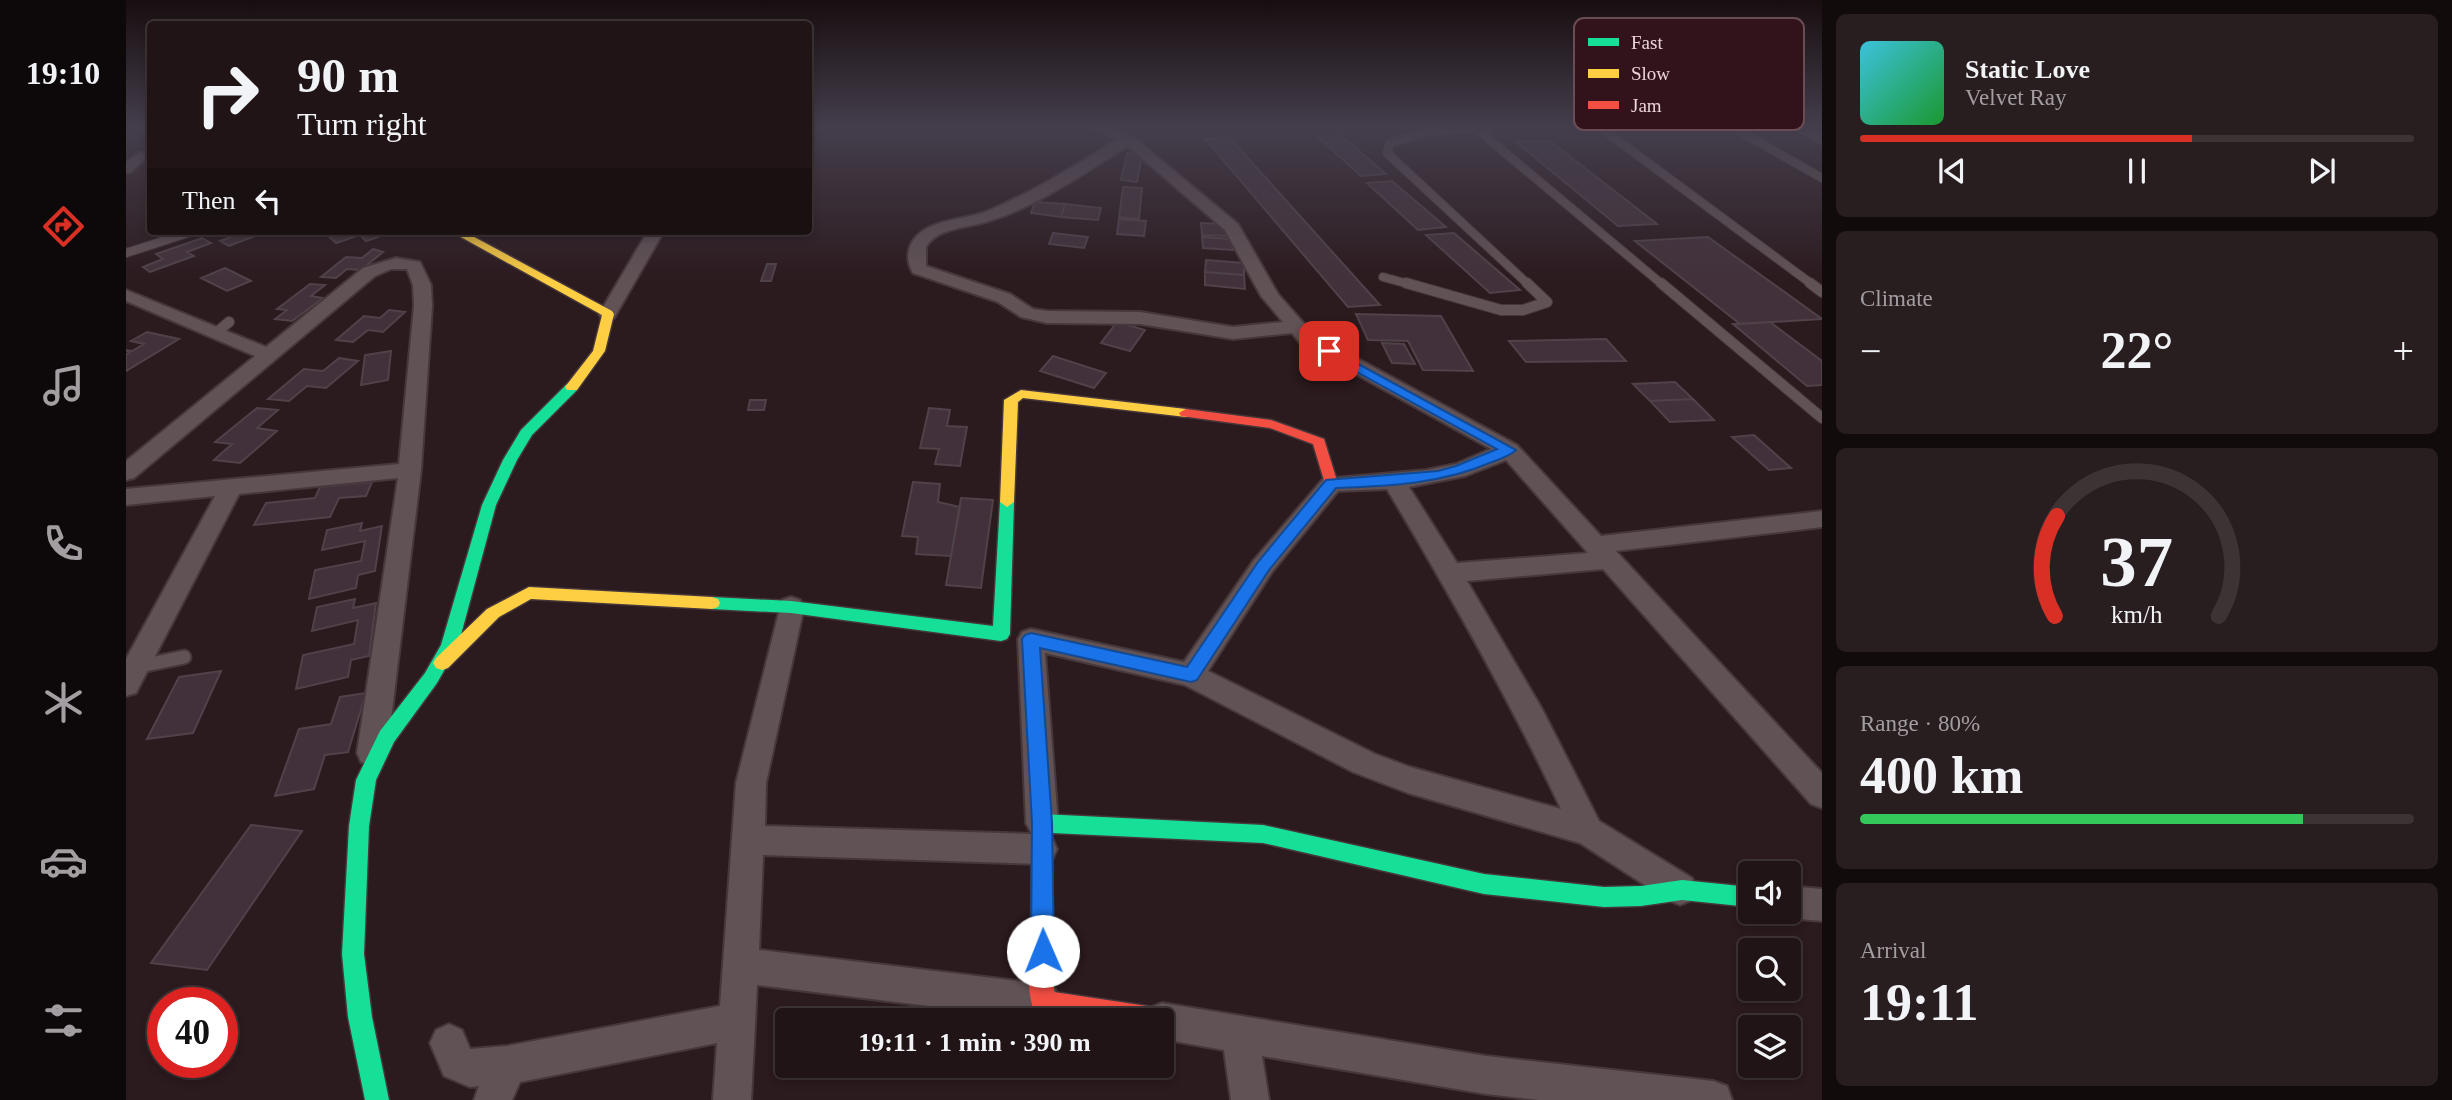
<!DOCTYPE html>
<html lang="en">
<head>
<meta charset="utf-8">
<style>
  :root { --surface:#201416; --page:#281d1f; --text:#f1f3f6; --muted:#a29ea1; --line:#3d3335; --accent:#d93025 }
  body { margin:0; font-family:"Times New Roman",serif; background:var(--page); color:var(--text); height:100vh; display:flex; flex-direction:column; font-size:26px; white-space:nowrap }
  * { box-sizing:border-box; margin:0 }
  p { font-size:23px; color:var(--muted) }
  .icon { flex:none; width:38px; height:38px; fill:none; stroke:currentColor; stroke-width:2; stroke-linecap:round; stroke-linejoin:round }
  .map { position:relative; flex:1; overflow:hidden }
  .drawer { display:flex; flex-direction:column; gap:14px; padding:14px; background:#120b0c; width:630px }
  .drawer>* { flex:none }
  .banner { position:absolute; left:21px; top:21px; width:665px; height:214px; border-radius:7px; box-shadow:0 4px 10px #0003,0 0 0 2px var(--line); background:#201416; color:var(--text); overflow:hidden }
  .buttons { position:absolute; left:1612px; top:861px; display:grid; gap:14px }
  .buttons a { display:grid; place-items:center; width:63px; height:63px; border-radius:7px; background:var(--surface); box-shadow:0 4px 10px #0003,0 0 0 2px var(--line); font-size:35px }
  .speed { position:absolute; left:21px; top:987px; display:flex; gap:14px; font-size:35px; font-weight:700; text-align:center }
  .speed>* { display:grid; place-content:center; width:91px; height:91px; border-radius:50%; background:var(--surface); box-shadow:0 4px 10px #0003,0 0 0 2px var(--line); line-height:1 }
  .speed .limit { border:10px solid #d22; background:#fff; color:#111 }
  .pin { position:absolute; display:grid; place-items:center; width:60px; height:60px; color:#fff; margin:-30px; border-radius:14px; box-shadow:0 4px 10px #0006 }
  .me { position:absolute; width:77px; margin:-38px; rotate:359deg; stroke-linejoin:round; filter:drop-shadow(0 0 5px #0008) }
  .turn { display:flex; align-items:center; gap:24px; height:147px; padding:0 35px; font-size:32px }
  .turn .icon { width:91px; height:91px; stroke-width:2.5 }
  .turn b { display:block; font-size:49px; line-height:60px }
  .then { display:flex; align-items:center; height:66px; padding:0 35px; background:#0003; gap:14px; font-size:26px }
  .big { font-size:52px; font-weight:600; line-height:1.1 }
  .drawer .tile { flex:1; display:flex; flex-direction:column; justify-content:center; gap:10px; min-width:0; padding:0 24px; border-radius:10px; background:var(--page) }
  .drawer .dial { align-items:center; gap:0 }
  .dial svg { height:182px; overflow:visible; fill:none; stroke:var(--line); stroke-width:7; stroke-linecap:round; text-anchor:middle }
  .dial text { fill:var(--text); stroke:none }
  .song { display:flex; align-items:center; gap:21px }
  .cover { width:84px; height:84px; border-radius:10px; background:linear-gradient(135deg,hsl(190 70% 55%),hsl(130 70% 35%)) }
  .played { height:7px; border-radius:4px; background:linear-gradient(90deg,var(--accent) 60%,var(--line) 60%) }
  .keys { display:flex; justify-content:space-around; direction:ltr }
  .heat { display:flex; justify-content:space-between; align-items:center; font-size:38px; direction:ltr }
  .charge { height:10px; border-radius:5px; background:linear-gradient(90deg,#34c759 80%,var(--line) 0) }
  .trip { position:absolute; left:649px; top:1008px; width:399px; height:70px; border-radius:7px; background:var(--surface); box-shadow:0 4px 10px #0003,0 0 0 2px var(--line); font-weight:600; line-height:70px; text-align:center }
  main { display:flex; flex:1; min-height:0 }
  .dock { display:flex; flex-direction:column; width:126px; justify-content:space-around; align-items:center; background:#0d0809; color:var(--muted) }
  .dock .icon { width:49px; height:49px }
  .dock .on { color:var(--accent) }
  .dock b { font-size:32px; color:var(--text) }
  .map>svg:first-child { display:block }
  .building { fill:#42313a; stroke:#504249; stroke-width:2 }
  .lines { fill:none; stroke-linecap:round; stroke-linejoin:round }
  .lane-far2-casing { stroke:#46373b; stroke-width:10 }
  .lane-far1-casing { stroke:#46373b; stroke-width:12 }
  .lane-casing { stroke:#46373b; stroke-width:17 }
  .street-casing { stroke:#46373b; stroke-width:4 }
  .fast-casing { stroke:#46373b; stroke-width:3 }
  .slow-casing { stroke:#46373b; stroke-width:3 }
  .jam-casing { stroke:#46373b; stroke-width:3 }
  .lane-far2 { stroke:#615255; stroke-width:8 }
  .lane-far1 { stroke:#615255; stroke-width:10 }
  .lane { stroke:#615255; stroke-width:13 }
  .street { fill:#615255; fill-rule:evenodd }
  .fast { fill:#16e098; fill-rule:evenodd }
  .slow { fill:#ffcf43; fill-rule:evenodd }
  .jam { fill:#f24e42; fill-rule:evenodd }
  .route { fill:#1a73e8; stroke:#114b97; stroke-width:2 }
  .key { fill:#32131b; stroke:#6a4d54; stroke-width:2 }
  .key-label { font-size:19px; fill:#ebd5d9 }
</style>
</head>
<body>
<main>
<nav class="dock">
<b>19:10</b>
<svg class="icon on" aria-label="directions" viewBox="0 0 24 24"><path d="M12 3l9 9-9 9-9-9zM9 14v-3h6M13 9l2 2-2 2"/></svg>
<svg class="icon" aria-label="music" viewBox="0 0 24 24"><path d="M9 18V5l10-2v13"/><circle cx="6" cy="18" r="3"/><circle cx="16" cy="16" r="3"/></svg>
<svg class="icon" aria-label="phone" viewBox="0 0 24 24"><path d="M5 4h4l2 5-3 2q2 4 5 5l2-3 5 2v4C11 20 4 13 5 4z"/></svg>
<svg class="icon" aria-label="climate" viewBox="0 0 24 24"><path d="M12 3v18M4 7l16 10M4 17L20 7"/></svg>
<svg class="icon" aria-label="car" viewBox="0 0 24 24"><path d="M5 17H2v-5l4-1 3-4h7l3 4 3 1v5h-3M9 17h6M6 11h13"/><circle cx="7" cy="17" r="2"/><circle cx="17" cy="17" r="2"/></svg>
<svg class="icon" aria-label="filters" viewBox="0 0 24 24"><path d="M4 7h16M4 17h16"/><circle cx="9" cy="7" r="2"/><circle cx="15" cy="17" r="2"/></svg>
</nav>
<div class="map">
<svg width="1696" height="1100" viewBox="0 0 1696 1100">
  <rect width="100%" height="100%" fill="#2b1a1e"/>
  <path class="building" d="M1215,135L1260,174L1235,176L1192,137Z
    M1104,138L1254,305L1222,307L1079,139Z
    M1424,141L1531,224L1492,226L1390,142Z
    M1001,153L1016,155L1011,182L995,180Z
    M1266,181L1320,227L1292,230L1241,183Z
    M997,187L1016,188L1013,219L993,217Z
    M909,202L939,204L935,217L905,213Z
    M939,204L975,208L972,220L935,217Z
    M993,219L1020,221L1018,236L991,234Z
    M1075,223L1099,224L1102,236L1076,235Z
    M109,231H142L103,246L94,241L113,234Z
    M197,231H245L252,237L240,241L234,235L210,243Z
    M927,233L962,237L958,248L923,244Z
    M1328,233L1394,290L1364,293L1300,235Z
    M1076,237L1106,239L1107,250L1077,248Z
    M1582,237L1696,319L1614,324L1509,241Z
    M76,238L85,243L61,252L68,256L24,272L17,267L37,259L30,254Z
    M247,249L257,252L235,270L221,269L210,278L195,277L220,257L236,258Z
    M1080,260L1118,263V275L1079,272Z
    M641,264H650L645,281H635Z
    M99,268L125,281L101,291L75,278Z
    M1079,272L1118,275L1119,289L1079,285Z
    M184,284L199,285L185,296L197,298L166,321L149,319L161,310L151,309Z
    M263,310L279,312L257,332L242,330L227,342L210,340L238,316L254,318Z
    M1230,314L1315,316L1347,371L1297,370L1282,341L1242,340Z
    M991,322L1019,330L1004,351L975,343Z
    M1644,322L1696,361V385L1681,386L1607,324Z
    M21,332L53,339L0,371V354L3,353L0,350L6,351L18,344L5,341Z
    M1480,339L1500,361L1400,362L1383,341Z
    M1256,343L1278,344L1289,364L1266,363Z
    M265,351L262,380L235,385L239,355Z
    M927,356L980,373L968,388L914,371Z
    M213,358L232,361L200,388L181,386L163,401L142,399L178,369L197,371Z
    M1549,382L1567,399L1524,401L1507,384Z
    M1567,399L1588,420L1544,422L1524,401Z
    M624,400H640L638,410H622Z
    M131,408L152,410L131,428L151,431L114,463L88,460L106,444L89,442Z
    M803,408L824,410L821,426L841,427L834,466L809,464L813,449L794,448Z
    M1628,435L1665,468L1643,470L1606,437Z
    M246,482L240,496L213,498L204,517L128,525L140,503L189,498L194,487Z
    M787,482L814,484L812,502L834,507L825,556L790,554L792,537L776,536Z
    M835,498L867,500L855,588L820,585Z
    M236,523L234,531L256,526L249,571L232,575L230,588L183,599L189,570L235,561L239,541L196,550L201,530Z
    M229,599L227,608L250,603L243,656L225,660L222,677L170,689L177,655L228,644L232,620L186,631L191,607Z
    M95,671L67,733L21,739L53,677Z
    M240,693L222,752L199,755L188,789L149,796L173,729L205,724L214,697Z
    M125,825L176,831L81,970L25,963Z"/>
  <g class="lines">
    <defs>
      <path id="lane-far2" d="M1365,128L1304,131L1264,143L1261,153L1403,285
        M1475,128L1687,285
        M1608,128L1696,178
        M1673,128L1696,140
        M1352,130L1537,285
        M0,253L68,231
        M1257,277L1286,285"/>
      <path id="lane-far1" d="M1280,283L1375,310H1397L1421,302L1401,283
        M1535,283L1696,418
        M1684,283L1696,292
        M90,333L103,322"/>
      <path id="lane" d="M10,667L58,657"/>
      <path id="street" d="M969,128H985L1007,137L1112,224L1152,294L1188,335L1391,445L1475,536L1696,511V527L1490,551L1696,773V808L1685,804L1477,569L1341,581L1416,709L1473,821L1566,878L1571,889L1566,900L1554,905L1542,900L1454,843L1282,793L1227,772L1059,685L919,653L932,823L927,833L920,836L926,838L931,849L926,860L915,864L637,855L633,950L916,984L929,989L934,1002L929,1015L916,1020L631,985L625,1100H587L591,1043L394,1082L386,1100H348L353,1086L344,1087L318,1076L304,1043L310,1030L323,1024L336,1030L344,1049L381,1046L594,1006L610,783L656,600L665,597L674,600L678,607L640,783L639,826L906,834L900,823L892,639L896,632L905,629L1058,662L1128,560L1197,479L1300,470L1330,464L1365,449L1174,343L1166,333L1107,339L1014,324L921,323L895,317L872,302L787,273C779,260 781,244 793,234C811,218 842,220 864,210C909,191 950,165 991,140ZM1002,146L1099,230L1135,296L1157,322L1107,327L1014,312L921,311L907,309L884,294L800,266V247C811,227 844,228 863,221C913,206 958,173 1002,146ZM1380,460L1462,553L1331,563L1283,487L1339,476ZM1261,489C1323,593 1383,699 1435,809L1284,767L1249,754L1082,671L1146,572L1212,491Z
        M15,152L22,156L5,172L0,173V162Z
        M522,231H538L488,318H476L473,314Z
        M270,258L294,262L305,285L306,306L295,470L261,753L257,762L246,766L235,762L231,753L272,478L113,494L10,693L0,696V659L89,496L0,505V489L273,464L288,306L287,285L281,269H265L249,276L8,478L0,480V461L129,356L0,301V290L140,347L237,268Z
        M1662,886L1696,889V921L1662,918L1650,914L1662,912Z
        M1036,1003L1360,1056L1587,1081L1601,1086L1606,1100H1413L1360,1094L1136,1056L1143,1100H1105L1098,1050L1036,1039V1020H1018L1023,1008Z"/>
      <path id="fast" d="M446,383L451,384V390L406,435L391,460L370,505L332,646L311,683L268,742L250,780L243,826L238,954L246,1017L263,1100H239L222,1017L216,954L223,826L230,780L254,731L299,673L315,645L356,505L377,460L395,430L441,384Z
        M881,497L888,502L884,634L881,639L875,641L665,613L586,609L580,607L578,603L580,599L586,597L665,601L867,626L874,502Z
        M916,814L1137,825L1358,874L1478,887L1515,886L1556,880L1624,887V907L1556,900L1515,906L1478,907L1358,894L1137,843L926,833L927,951L924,959L916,962L908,959L905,951L906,823L909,816Z"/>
      <path id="slow" d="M324,231H337L486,311L488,314L479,351L451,390H441L439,387L467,351L476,315Z
        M895,390L1060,409L1067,413L1060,417L897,398L892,402L888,502L881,507L874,502L878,400Z
        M403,587L586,597L592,599L594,603L592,607L586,609L405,599L373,617L322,668L316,670L310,668L307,663L310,658L361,609Z"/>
      <path id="jam" d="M1060,409L1145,420L1198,439L1212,484L1205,489L1200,487L1187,444L1144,428L1055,416L1053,413Z
        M916,940L924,943L927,951L928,992L1034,1008L1042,1012L1046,1020L1042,1028L1036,1031V1020H959L908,1010C901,994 901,960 908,943Z"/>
    </defs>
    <use href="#lane-far2" class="lane-far2-casing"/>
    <use href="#lane-far1" class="lane-far1-casing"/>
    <use href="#lane" class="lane-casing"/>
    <use href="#street" class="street-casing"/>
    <use href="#fast" class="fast-casing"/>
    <use href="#slow" class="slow-casing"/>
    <use href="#jam" class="jam-casing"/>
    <use href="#lane-far2" class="lane-far2"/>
    <use href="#lane-far1" class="lane-far1"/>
    <use href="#lane" class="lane"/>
    <use href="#street" class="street"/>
    <use href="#fast" class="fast"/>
    <use href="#slow" class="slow"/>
    <use href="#jam" class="jam"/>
  </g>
  <linearGradient id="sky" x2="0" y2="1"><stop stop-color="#180e10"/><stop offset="0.45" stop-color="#443e4c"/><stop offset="1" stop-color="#443e4c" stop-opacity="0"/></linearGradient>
  <rect width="1696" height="282" fill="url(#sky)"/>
  <path class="route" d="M1203,348L1390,450C1384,456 1374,459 1366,462C1315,484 1264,486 1210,488L1143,570L1071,680L1065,682L914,648L926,823L928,951L925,959L917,962L909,959L905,951L906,823L896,639L899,635L905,633L1061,667L1132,562L1200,480L1312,471L1330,466L1371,449L1198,354V349Z"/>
  <rect x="1448" y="18" width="230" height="112" rx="10" class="key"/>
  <rect x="1462" y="38" width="31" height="8" fill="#16e098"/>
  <rect x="1462" y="69" width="31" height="9" fill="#ffcf43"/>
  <rect x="1462" y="101" width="31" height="8" fill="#f24e42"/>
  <g class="key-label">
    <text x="1505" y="49">Fast</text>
    <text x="1505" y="80">Slow</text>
    <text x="1505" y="112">Jam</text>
  </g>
</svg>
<div class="buttons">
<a><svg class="icon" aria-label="sound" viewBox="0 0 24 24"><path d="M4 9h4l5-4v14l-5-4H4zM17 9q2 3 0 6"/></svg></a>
<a><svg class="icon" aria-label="search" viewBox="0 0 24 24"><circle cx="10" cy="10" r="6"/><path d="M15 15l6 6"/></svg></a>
<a><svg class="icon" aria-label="layers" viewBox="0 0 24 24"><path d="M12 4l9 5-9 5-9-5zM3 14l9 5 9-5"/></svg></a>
</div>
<div class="speed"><div class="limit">40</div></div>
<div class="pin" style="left:1203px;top:351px;background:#d93025"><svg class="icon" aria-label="arrive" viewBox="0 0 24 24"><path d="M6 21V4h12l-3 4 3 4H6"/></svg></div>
<svg class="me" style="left:917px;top:951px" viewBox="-20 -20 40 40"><circle r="19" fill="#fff"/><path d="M0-13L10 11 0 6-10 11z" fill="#1a73e8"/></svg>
<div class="trip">19:11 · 1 min · 390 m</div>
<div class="banner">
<div class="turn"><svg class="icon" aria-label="right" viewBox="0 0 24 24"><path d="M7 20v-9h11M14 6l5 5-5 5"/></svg><div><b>90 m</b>Turn right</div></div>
<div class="then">Then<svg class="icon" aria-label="left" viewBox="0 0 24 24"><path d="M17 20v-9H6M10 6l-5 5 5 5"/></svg></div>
</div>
</div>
<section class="drawer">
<div class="tile">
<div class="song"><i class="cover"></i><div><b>Static Love</b><p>Velvet Ray</p></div></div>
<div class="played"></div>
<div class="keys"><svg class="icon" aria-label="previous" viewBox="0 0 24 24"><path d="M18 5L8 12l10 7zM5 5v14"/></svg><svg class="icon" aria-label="pause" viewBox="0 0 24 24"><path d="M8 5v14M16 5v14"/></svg><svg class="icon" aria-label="next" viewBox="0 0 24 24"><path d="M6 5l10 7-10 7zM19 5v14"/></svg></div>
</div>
<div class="tile"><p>Climate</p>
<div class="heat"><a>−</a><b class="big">22°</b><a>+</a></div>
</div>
<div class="tile dial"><svg viewBox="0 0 100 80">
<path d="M14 69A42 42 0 1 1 86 69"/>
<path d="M14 69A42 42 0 0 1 15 25" stroke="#d93025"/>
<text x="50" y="56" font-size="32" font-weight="700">37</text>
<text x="50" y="72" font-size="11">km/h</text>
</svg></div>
<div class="tile"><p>Range · 80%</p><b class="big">400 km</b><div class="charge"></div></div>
<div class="tile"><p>Arrival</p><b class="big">19:11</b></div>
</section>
</main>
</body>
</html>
